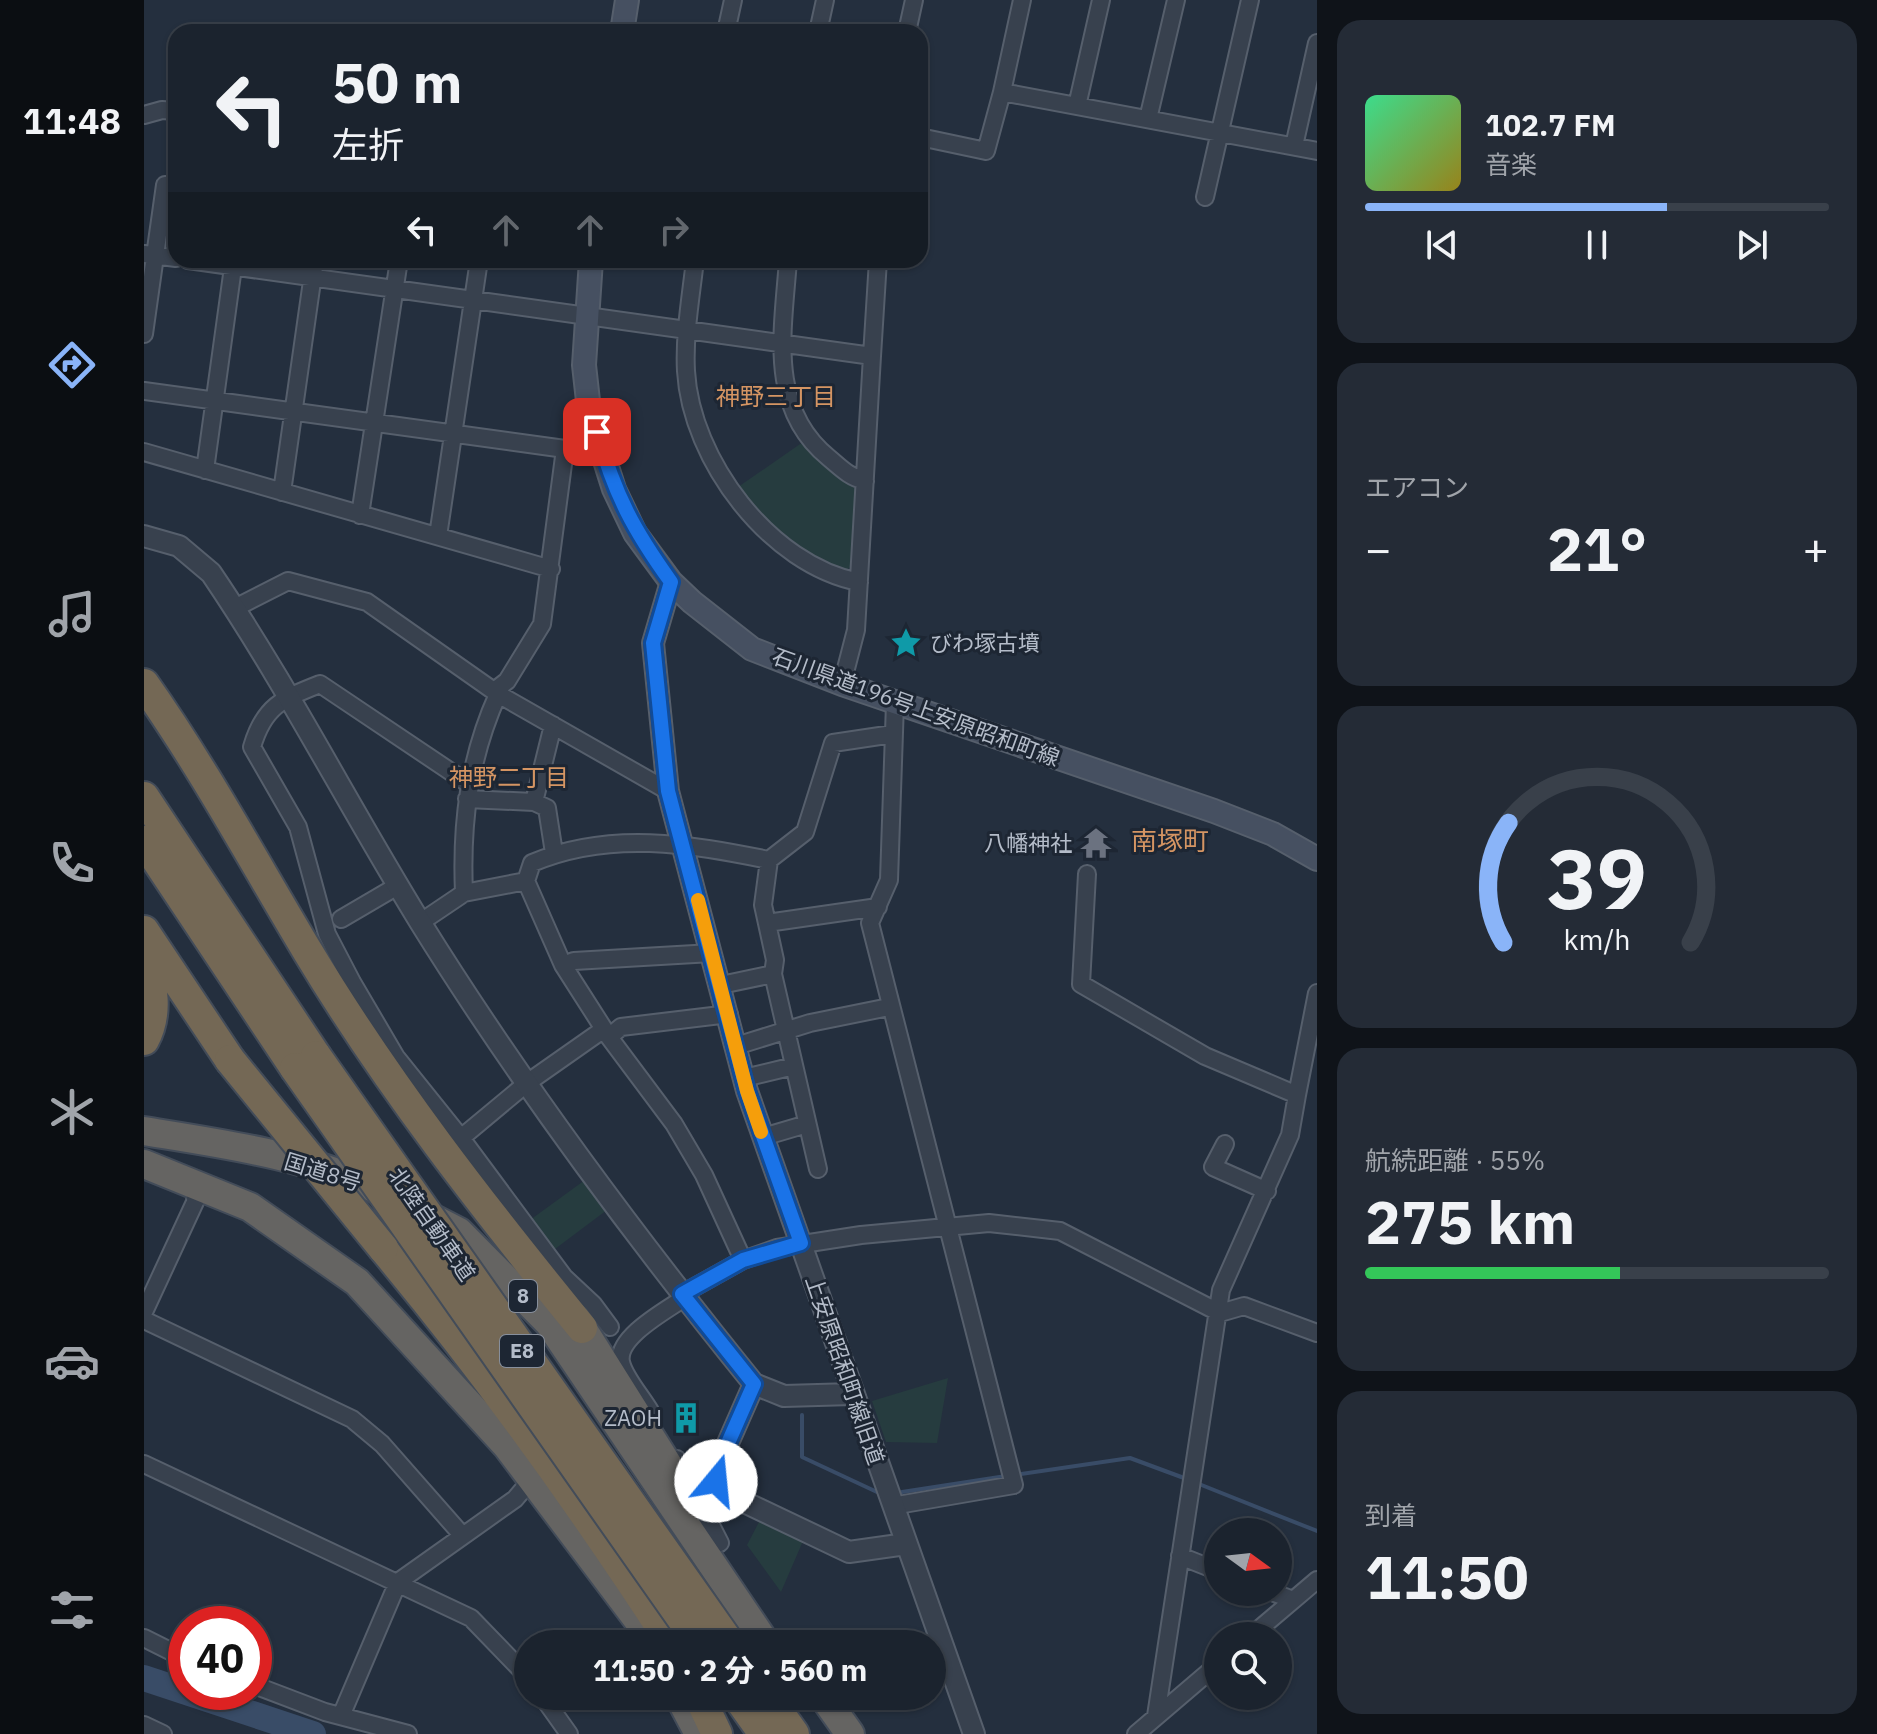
<!DOCTYPE html>
<html lang="ja">
<head>
<meta charset="utf-8">
<style>
  :root { --surface:#1b232e; --page:#242b36; --text:#f1f3f6; --muted:#a0a4aa; --line:#39404a; --accent:#8ab4f8 }
  body { margin:0; font-family:"IBM Plex Sans","Noto Sans JP",sans-serif; background:var(--page); color:var(--text); height:100vh; display:flex; flex-direction:column; font-size:30px; white-space:nowrap }
  * { box-sizing:border-box; margin:0 }
  p { font-size:26px; color:var(--muted) }
  .icon { flex:none; width:44px; height:44px; fill:none; stroke:currentColor; stroke-width:2; stroke-linecap:round; stroke-linejoin:round }
  .map { position:relative; flex:1; overflow:hidden }
  .panel { display:flex; flex-direction:column; gap:20px; padding:20px; background:#0f1319; width:560px }
  .panel>* { flex:none }
  .top-card { position:absolute; left:24px; top:24px; width:760px; height:244px; border-radius:24px; box-shadow:0 2px 6px #0004,0 0 0 2px var(--line); background:#1b232e; color:var(--text); overflow:hidden }
  .needle { width:52px; rotate:105deg }
  .tools { position:absolute; left:1060px; top:1518px; display:grid; gap:16px }
  .tools a { display:grid; place-items:center; width:88px; height:88px; border-radius:50%; background:var(--surface); box-shadow:0 2px 6px #0004,0 0 0 2px var(--line); font-size:40px }
  .speed { position:absolute; left:24px; top:1606px; display:flex; gap:16px; font-size:40px; font-weight:700; text-align:center }
  .speed>* { display:grid; place-content:center; width:104px; height:104px; border-radius:50%; background:var(--surface); box-shadow:0 2px 6px #0004,0 0 0 2px var(--line); line-height:1 }
  .speed .limit { border:12px solid #d22; background:#fff; color:#111 }
  .pin { position:absolute; display:grid; place-items:center; width:68px; height:68px; color:#fff; margin:-34px; border-radius:16px; box-shadow:0 4px 12px #0006 }
  .me { position:absolute; width:88px; margin:-44px; rotate:17deg; stroke-linejoin:round; filter:drop-shadow(0 0 6px #0008) }
  .turn { display:flex; align-items:center; gap:28px; height:168px; padding:0 32px; font-size:36px }
  .turn .icon { width:104px; height:104px; stroke-width:2.5 }
  .turn b { display:block; font-size:56px; line-height:68px }
  .lanes { display:flex; align-items:center; height:76px; padding:0 32px; background:#0003; justify-content:center; gap:40px; direction:ltr }
  .lanes .off { opacity:.35 }
  .big { font-size:60px; font-weight:700; line-height:1.1 }
  .panel .tile { flex:1; display:flex; flex-direction:column; justify-content:center; gap:12px; min-width:0; padding:0 28px; border-radius:24px; background:var(--page) }
  .panel .dial { align-items:center; gap:0 }
  .dial svg { height:208px; overflow:visible; fill:none; stroke:var(--line); stroke-width:7; stroke-linecap:round; text-anchor:middle }
  .dial text { fill:var(--text); stroke:none }
  .song { display:flex; align-items:center; gap:24px }
  .cover { width:96px; height:96px; border-radius:12px; background:linear-gradient(135deg,hsl(150 70% 55%),hsl(50 70% 35%)) }
  .played { height:8px; border-radius:4px; background:linear-gradient(90deg,var(--accent) 65%,var(--line) 65%) }
  .keys { display:flex; justify-content:space-around; direction:ltr }
  .heat { display:flex; justify-content:space-between; align-items:center; font-size:44px; direction:ltr }
  .charge { height:12px; border-radius:6px; background:linear-gradient(90deg,#34c759 55%,var(--line) 0) }
  .trip { position:absolute; left:370px; top:1630px; width:432px; height:80px; border-radius:40px; background:var(--surface); box-shadow:0 2px 6px #0004,0 0 0 2px var(--line); font-weight:700; line-height:80px; text-align:center }
  main { display:flex; flex:1; min-height:0 }
  .tabs { display:flex; flex-direction:column; width:144px; justify-content:space-around; align-items:center; background:#0b0e12; color:var(--muted) }
  .tabs .icon { width:56px; height:56px }
  .tabs .on { color:var(--accent) }
  .tabs b { font-size:36px; color:var(--text) }
  .map>svg:first-child { display:block }
  .green { fill:#263c3f }
  .lines { fill:none; stroke-linecap:round; stroke-linejoin:round }
  .stream { stroke:#394c67; stroke-width:4 }
  .river { stroke:#394c67; stroke-width:26 }
  .minor-casing { stroke:#565f6c; stroke-width:20 }
  .tertiary-casing { stroke:#565f6c; stroke-width:24 }
  .secondary-casing { stroke:#565f6c; stroke-width:26 }
  .trunk-casing { stroke:#434c59; stroke-width:32 }
  .motorway-casing { stroke:#434c59; stroke-width:34 }
  .minor { stroke:#38414e; stroke-width:16 }
  .tertiary { stroke:#38414e; stroke-width:20 }
  .secondary { stroke:#465061; stroke-width:22 }
  .trunk { stroke:#656462; stroke-width:28 }
  .motorway { stroke:#746855; stroke-width:30 }
  .motorway-bridge-casing { stroke:#434c59; stroke-width:34; stroke-linecap:butt }
  .motorway-bridge { stroke:#746855; stroke-width:30 }
  .route-casing { stroke:#114b97; stroke-width:20 }
  .route { stroke:#1a73e8; stroke-width:14 }
  .slow { stroke:#f59e0b; stroke-width:14 }
  .labels { text-anchor:middle; stroke-width:6; stroke-linejoin:round; paint-order:stroke }
  .shield { fill:#1d2633; stroke:#878f9c; stroke-width:2 }
  .shield-label { font-size:20px; font-weight:bold; fill:#b4bcc9 }
  .poi-label { font-size:22px; fill:#b4bcc9; stroke:#1d2633; text-anchor:end }
  .street-label { font-size:22px; fill:#b4bcc9; stroke:#1d2633 }
  .neighbourhood-label { font-size:24px; fill:#d59563; stroke:#1d2633 }
  .quarter-label { font-size:26px; fill:#d59563; stroke:#1d2633 }
</style>
</head>
<body>
<main>
<nav class="tabs">
<b>11:48</b>
<svg class="icon on" aria-label="directions" viewBox="0 0 24 24"><path d="M12 3l9 9-9 9-9-9zM9 14v-3h6M13 9l2 2-2 2"/></svg>
<svg class="icon" aria-label="music" viewBox="0 0 24 24"><path d="M9 18V5l10-2v13"/><circle cx="6" cy="18" r="3"/><circle cx="16" cy="16" r="3"/></svg>
<svg class="icon" aria-label="phone" viewBox="0 0 24 24"><path d="M5 4h4l2 5-3 2q2 4 5 5l2-3 5 2v4C11 20 4 13 5 4z"/></svg>
<svg class="icon" aria-label="climate" viewBox="0 0 24 24"><path d="M12 3v18M4 7l16 10M4 17L20 7"/></svg>
<svg class="icon" aria-label="car" viewBox="0 0 24 24"><path d="M5 17H2v-5l4-1 3-4h7l3 4 3 1v5h-3M9 17h6M6 11h13"/><circle cx="7" cy="17" r="2"/><circle cx="17" cy="17" r="2"/></svg>
<svg class="icon" aria-label="filters" viewBox="0 0 24 24"><path d="M4 7h16M4 17h16"/><circle cx="9" cy="7" r="2"/><circle cx="15" cy="17" r="2"/></svg>
</nav>
<div class="map">
<svg width="1173" height="1734" viewBox="0 0 1173 1734">
  <rect width="100%" height="100%" fill="#242f3e"/>
  <path class="green" d="M659,442L683,467L711,488L709,564L703,570C657,556 623,525 594,487Z
    M441,1180L463,1210L407,1252L386,1220Z
    M804,1378L793,1443L742,1442L728,1401Z
    M615,1522L659,1541L637,1592L603,1545Z"/>
  <g class="lines">
    <path class="stream" d="M658,1415V1457L733,1492
      M871,1475L986,1458L1040,1478
      M1055,1484L1173,1531
      M758,1492L862,1476"/>
    <path class="river" d="M0,1678L169,1734"/>
    <defs>
      <path id="minor" d="M878,0L858,92L1173,151
        M582,32L589,0
        M674,32L681,0
        M763,32L770,0
        M933,106L957,0
        M0,115L18,110L32,111
        M1004,119L1032,0
        M776,137L842,151L858,92
        M1150,146L1173,43
        M1061,197L1106,0
        M0,254L32,258
        M44,260L728,356L734,260
        M551,260C547,296 540,335 542,371C547,460 626,565 715,582
        M644,260C639,331 623,408 685,458C697,468 705,477 721,481
        M0,334L21,185
        M0,391L421,449L453,432
        M0,452L407,569
        M61,470L90,260
        M138,492L171,260
        M216,515L255,260
        M294,536L335,260
        M91,608L144,581L223,602L354,694L524,791
        M698,684L712,630L728,356
        M350,691L363,681L398,624L421,449
        M409,725L390,802L403,808L410,853
        M323,799L390,802
        M943,874L937,984L1061,1056L1153,1095L1173,993
        M382,881L388,863C466,830 546,844 625,860
        M320,893C317,823 325,758 354,694
        M197,919L255,885
        M277,922L320,893L382,881L419,965L465,1037L530,1124L560,1175L599,1260
        M623,923L734,907
        M419,965L430,961L568,953
        M577,985L629,974
        M460,1029L383,1083L317,1138L420,1277L449,1304L466,1327
        M465,1037L477,1027L585,1014
        M592,1046L666,1023L745,1007
        M600,1078L650,1066
        M619,1137L663,1124
        M317,1138L252,1057L208,982L183,934L154,827L108,747C120,706 138,699 176,684L325,784
        M1081,1144L1069,1167L1123,1191
        M674,1169L629,974L631,960L619,905L625,860L661,832L689,743L749,734
        M538,1294L599,1260L633,1248L717,1235L845,1223L916,1231L1076,1313L1100,1306L1173,1333
        M0,1312L51,1202L52,1183
        M0,1320L208,1419L238,1444L318,1535
        M506,1411C498,1397 480,1377 477,1362C472,1337 523,1310 540,1298
        M533,1459L576,1543
        M0,1464L327,1618L384,1677
        M748,1506L870,1485L726,923L745,880L751,703
        M1036,1556L1074,1571
        M1128,1592L1149,1600
        M1107,1636L1173,1580
        M0,1638L42,1659
        M110,1685L181,1712L264,1734
        M398,1696L425,1734
        M197,1716L254,1582L371,1499L388,1479
        M1012,1716L1077,1290L1146,1135L1153,1095
        M0,1725L19,1734
        M992,1734L1074,1664"/>
      <path id="tertiary" d="M0,536L35,546L67,573C143,685 205,807 276,922C376,1083 491,1237 610,1384L573,1468L575,1490L705,1552L762,1544
        M527,582L509,643L524,791L603,1091L830,1734
        M610,1384L640,1396L708,1394"/>
      <path id="secondary" d="M478,32L483,0
        M447,260L440,365L445,410L470,489L491,533L527,582L548,602L608,649L698,684L1070,811L1129,834L1173,859"/>
      <path id="trunk" d="M0,1131C80,1144 170,1156 242,1194
        M0,1164L106,1207L213,1282L363,1446L512,1644
        M282,1215L315,1232L405,1323L622,1644
        M438,1328L529,1473
        M535,1696L555,1734
        M679,1696L706,1734"/>
      <path id="motorway" d="M0,684C60,769 110,862 164,952C244,1085 340,1208 438,1328
        M0,797L172,1056
        M0,841L151,1068
        M0,931L86,1060
        M0,958C9,985 14,1014 0,1040
        M239,1248C343,1373 440,1508 528,1644
        M555,1696L573,1734
        M593,1696L620,1734
        M623,1696L650,1734"/>
    </defs>
    <use href="#minor" class="minor-casing"/>
    <use href="#tertiary" class="tertiary-casing"/>
    <use href="#secondary" class="secondary-casing"/>
    <use href="#trunk" class="trunk-casing"/>
    <use href="#motorway" class="motorway-casing"/>
    <use href="#minor" class="minor"/>
    <use href="#tertiary" class="tertiary"/>
    <use href="#secondary" class="secondary"/>
    <use href="#trunk" class="trunk"/>
    <use href="#motorway" class="motorway"/>
    <defs>
      <path id="motorway-bridge" d="M172,1056L586,1644
        M86,1060L239,1248
        M151,1068L556,1644"/>
    </defs>
    <use href="#motorway-bridge" class="motorway-bridge-casing"/>
    <use href="#motorway-bridge" class="motorway-bridge"/>
  </g>
  <g class="lines">
    <defs>
      <path id="route" d="M453,432C471,495 489,529 527,582L509,643L524,791L603,1091L657,1243L599,1260L538,1294L610,1384L573,1468L572,1481"/>
    </defs>
    <use href="#route" class="route-casing"/>
    <use href="#route" class="route"/>
    <path class="slow" d="M554,900L603,1091L617,1132"/>
  </g>
  <defs>
    <symbol id="sight-bare" viewBox="-9 -9 18 18"><path d="M0-6L1.8-2.2L6-1.7L2.9 1.2L3.7 5.4L0 3.3L-3.7 5.4L-2.9 1.2L-6-1.7L-1.8-2.2Z" fill="#0f9aa8" stroke="#1d2633" stroke-width="2.5" paint-order="stroke"/></symbol>
    <symbol id="temple-bare" viewBox="-9 -9 18 18"><path d="M0-6L5-2H3V0L6.5 2.5H4V6H1.5V3h-3V6H-4V2.5H-6.5L-3 0V-2H-5Z" fill="#6b7280" stroke="#1d2633" stroke-width="2.5" paint-order="stroke"/></symbol>
    <symbol id="building-bare" viewBox="-9 -9 18 18"><path d="M-4-6H4V6H1V3H-1V6H-4ZM-2.5-4.3h1.7v1.8h-1.7ZM.8-4.3h1.7v1.8H.8ZM-2.5-1h1.7V.8h-1.7ZM.8-1h1.7V.8H.8Z" fill="#0f9aa8" stroke="#1d2633" stroke-width="2.5" paint-order="stroke"/></symbol>
  </defs>
  <g fill-rule="evenodd">
    <use href="#sight-bare" x="740" y="621" width="44" height="44"/>
    <use href="#temple-bare" x="930" y="821" width="44" height="44"/>
    <use href="#building-bare" x="520" y="1396" width="44" height="44"/>
  </g>
  <g class="labels">
    <g class="shield">
      <rect x="365" y="1280" width="28" height="32" rx="6"/>
      <rect x="356" y="1335" width="44" height="32" rx="6"/>
    </g>
    <g class="shield-label">
      <text x="379" y="1303">8</text>
      <text x="378" y="1358">E8</text>
    </g>
    <g class="poi-label">
      <text x="786" y="651" text-anchor="start">びわ塚古墳</text>
      <text x="928" y="851">八幡神社</text>
      <text x="518" y="1426">ZAOH</text>
    </g>
    <g class="street-label">
      <text transform="translate(772 707) rotate(20)" y="8">石川県道196号上安原昭和町線</text>
      <text transform="translate(179 1172) rotate(17)" y="8">国道8号</text>
      <text transform="translate(288 1224) rotate(55)" y="8">北陸自動車道</text>
      <text transform="translate(701 1370) rotate(71)" y="8">上安原昭和町線旧道</text>
    </g>
    <g class="neighbourhood-label">
      <text x="632" y="405">神野三丁目</text>
      <text x="365" y="786">神野二丁目</text>
    </g>
    <g class="quarter-label">
      <text x="1026" y="850">南塚町</text>
    </g>
  </g>
</svg>
<div class="tools">
<a><svg class="needle" viewBox="-14 -14 28 28"><path d="M0-13l5 13h-10z" fill="#e53935"/><path d="M0 13l5-13h-10z" fill="#a0a4aa"/></svg></a>
<a><svg class="icon" aria-label="search" viewBox="0 0 24 24"><circle cx="10" cy="10" r="6"/><path d="M15 15l6 6"/></svg></a>
</div>
<div class="speed"><div class="limit">40</div></div>
<div class="pin" style="left:453px;top:432px;background:#d93025"><svg class="icon" aria-label="arrive" viewBox="0 0 24 24"><path d="M6 21V4h12l-3 4 3 4H6"/></svg></div>
<svg class="me" style="left:572px;top:1481px" viewBox="-20 -20 40 40"><circle r="19" fill="#fff"/><path d="M0-13L10 11 0 6-10 11z" fill="#1a73e8"/></svg>
<div class="trip">11:50 · 2 分 · 560 m</div>
<div class="top-card">
<div class="turn"><svg class="icon" aria-label="left" viewBox="0 0 24 24"><path d="M17 20v-9H6M10 6l-5 5 5 5"/></svg><div><b>50 m</b>左折</div></div>
<div class="lanes"><svg class="icon" aria-label="left" viewBox="0 0 24 24"><path d="M17 20v-9H6M10 6l-5 5 5 5"/></svg><svg class="icon off" aria-label="ahead" viewBox="0 0 24 24"><path d="M12 20V5M6 11l6-6 6 6"/></svg><svg class="icon off" aria-label="ahead" viewBox="0 0 24 24"><path d="M12 20V5M6 11l6-6 6 6"/></svg><svg class="icon off" aria-label="right" viewBox="0 0 24 24"><path d="M7 20v-9h11M14 6l5 5-5 5"/></svg></div>
</div>
</div>
<section class="panel">
<div class="tile">
<div class="song"><i class="cover"></i><div><b>102.7 FM</b><p>音楽</p></div></div>
<div class="played"></div>
<div class="keys"><svg class="icon" aria-label="previous" viewBox="0 0 24 24"><path d="M18 5L8 12l10 7zM5 5v14"/></svg><svg class="icon" aria-label="pause" viewBox="0 0 24 24"><path d="M8 5v14M16 5v14"/></svg><svg class="icon" aria-label="next" viewBox="0 0 24 24"><path d="M6 5l10 7-10 7zM19 5v14"/></svg></div>
</div>
<div class="tile"><p>エアコン</p>
<div class="heat"><a>−</a><b class="big">21°</b><a>+</a></div>
</div>
<div class="tile dial"><svg viewBox="0 0 100 80">
<path d="M14 69A42 42 0 1 1 86 69"/>
<path d="M14 69A42 42 0 0 1 16 23" stroke="#8ab4f8"/>
<text x="50" y="56" font-size="32" font-weight="700">39</text>
<text x="50" y="72" font-size="11">km/h</text>
</svg></div>
<div class="tile"><p>航続距離 · 55%</p><b class="big">275 km</b><div class="charge"></div></div>
<div class="tile"><p>到着</p><b class="big">11:50</b></div>
</section>
</main>
</body>
</html>
